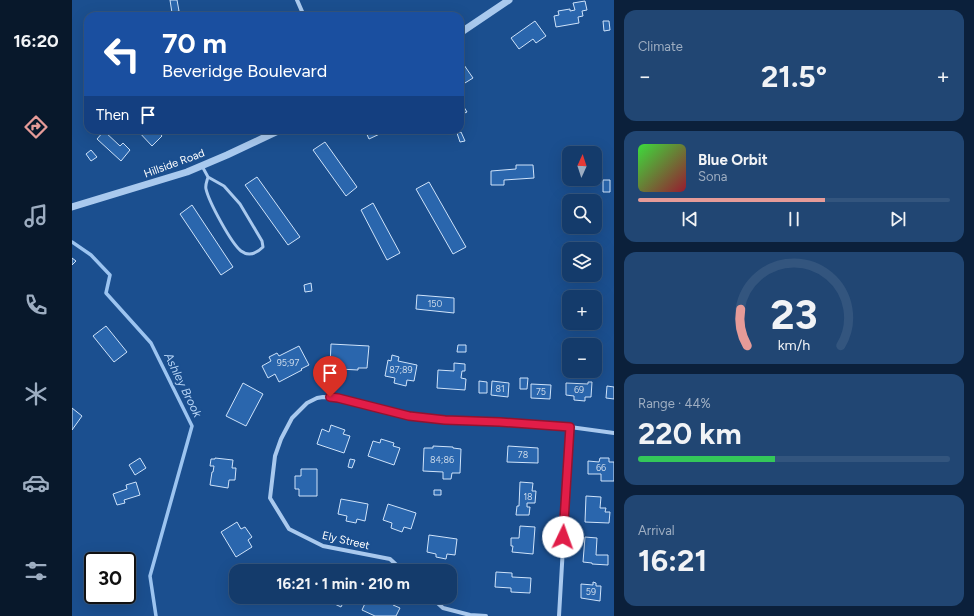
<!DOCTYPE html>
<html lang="en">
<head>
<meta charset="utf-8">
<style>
  :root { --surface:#143b6b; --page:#214673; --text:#f1f3f6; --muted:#9dadc1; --line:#33557e; --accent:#e69b98 }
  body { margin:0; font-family:Figtree,sans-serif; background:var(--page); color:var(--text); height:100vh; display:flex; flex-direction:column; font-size:15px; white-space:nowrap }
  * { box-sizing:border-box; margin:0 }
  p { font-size:13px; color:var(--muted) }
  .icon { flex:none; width:22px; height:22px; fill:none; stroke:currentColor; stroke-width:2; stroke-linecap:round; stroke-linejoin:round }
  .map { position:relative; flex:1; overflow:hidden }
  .panel { display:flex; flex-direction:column; gap:10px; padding:10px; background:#0b203b; width:360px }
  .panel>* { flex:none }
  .hud { position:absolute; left:12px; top:12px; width:380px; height:122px; border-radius:12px; box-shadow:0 4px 16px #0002,0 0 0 1px var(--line); background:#1a4fa0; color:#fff; overflow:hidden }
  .needle { width:26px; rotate:3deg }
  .fabs { position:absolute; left:490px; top:146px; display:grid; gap:8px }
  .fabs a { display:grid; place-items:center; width:40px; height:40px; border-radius:8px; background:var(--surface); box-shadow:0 4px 16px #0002,0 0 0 1px var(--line); font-size:20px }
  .speed { position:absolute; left:12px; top:552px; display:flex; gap:8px; font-size:20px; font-weight:700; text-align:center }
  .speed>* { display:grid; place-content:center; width:52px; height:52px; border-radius:50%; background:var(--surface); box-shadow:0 4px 16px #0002,0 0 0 1px var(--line); line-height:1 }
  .speed .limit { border:2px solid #111; border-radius:6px; background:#fff; color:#111 }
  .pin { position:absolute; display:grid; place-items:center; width:34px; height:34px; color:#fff; margin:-41px -17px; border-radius:50% 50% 50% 0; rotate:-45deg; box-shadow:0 0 4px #0007 }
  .pin .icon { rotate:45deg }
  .me { position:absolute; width:44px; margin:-22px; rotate:3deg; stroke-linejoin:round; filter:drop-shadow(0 0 3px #0008) }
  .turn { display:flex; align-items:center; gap:14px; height:84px; padding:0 12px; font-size:18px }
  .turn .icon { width:52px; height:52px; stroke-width:2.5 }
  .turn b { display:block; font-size:28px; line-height:34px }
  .then { display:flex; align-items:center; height:38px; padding:0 12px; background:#0003; gap:8px; font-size:15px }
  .big { font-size:30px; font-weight:700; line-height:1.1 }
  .panel .card { flex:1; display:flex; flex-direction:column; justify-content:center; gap:6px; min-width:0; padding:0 14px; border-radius:12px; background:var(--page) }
  .panel .dial { align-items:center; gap:0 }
  .dial svg { height:104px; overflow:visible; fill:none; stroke:var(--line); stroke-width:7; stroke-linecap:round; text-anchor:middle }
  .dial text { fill:var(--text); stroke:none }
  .song { display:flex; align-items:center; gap:12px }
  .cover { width:48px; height:48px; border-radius:6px; background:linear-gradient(135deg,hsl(120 70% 55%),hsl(350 70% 35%)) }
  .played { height:4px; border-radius:2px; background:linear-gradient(90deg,var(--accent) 60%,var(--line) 60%) }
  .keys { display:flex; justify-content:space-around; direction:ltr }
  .heat { display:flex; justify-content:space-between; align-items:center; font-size:22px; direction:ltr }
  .charge { height:6px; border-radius:3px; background:linear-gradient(90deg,#34c759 44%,var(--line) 0) }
  .trip { position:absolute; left:157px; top:564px; width:228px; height:40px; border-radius:12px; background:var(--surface); box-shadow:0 4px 16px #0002,0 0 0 1px var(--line); font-weight:700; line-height:40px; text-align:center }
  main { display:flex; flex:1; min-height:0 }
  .tabs { display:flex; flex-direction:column; width:72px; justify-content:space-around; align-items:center; background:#08182b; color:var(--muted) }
  .tabs .icon { width:28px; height:28px }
  .tabs .current { color:var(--accent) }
  .tabs b { font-size:18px; color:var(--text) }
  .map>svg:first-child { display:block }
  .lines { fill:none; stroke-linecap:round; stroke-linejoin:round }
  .stream { stroke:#9cc4f0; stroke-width:3.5 }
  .building { fill:#2a66ad; stroke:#cfe3fa }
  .service { stroke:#a9c9ee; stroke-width:3 }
  .minor { stroke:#a9c9ee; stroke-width:4 }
  .tertiary { stroke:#a9c9ee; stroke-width:7 }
  .route-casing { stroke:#92132f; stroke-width:10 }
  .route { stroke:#e11d48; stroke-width:7 }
  .labels { text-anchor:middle; stroke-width:4; stroke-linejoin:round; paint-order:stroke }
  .number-label { font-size:9px; fill:#cad9ea }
  .street-label { font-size:11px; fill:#fff; stroke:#1b4f8f }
  .water-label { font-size:12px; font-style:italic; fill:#b5d3f5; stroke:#1b4f8f }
</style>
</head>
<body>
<main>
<nav class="tabs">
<b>16:20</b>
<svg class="icon current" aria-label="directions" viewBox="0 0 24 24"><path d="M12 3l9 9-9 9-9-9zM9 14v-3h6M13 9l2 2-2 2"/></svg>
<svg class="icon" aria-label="music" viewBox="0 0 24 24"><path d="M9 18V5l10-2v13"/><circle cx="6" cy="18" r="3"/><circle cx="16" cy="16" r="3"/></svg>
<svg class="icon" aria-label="phone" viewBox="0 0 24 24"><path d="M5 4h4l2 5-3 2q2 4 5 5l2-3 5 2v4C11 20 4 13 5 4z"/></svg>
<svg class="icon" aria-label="climate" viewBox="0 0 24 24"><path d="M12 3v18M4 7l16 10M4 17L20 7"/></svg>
<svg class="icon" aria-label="car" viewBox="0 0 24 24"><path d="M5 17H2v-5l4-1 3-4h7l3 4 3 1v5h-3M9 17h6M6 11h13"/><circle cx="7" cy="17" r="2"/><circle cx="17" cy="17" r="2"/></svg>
<svg class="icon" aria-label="filters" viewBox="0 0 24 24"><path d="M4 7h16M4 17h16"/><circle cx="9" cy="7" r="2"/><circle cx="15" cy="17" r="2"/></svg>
</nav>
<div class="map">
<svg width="542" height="616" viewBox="0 0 542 616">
  <rect width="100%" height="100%" fill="#1b4f8f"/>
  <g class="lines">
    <path class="stream" d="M0,242L19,255L38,275L34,293L79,343L120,426L78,576L84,616"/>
  </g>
  <path class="building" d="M98,0H105L107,11L100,13Z
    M513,1L515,10L510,11L511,16L506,17L507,23L484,27L482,16L487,15L486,11L498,9V11L503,10L501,3Z
    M463,21L474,36L464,43L461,39L447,49L439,38Z
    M531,21H537L538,30L532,31Z
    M392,65L401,78L388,86V68Z
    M390,104L395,112L388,115V105Z
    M65,130H85L90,136L80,146Z
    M293,130H320L315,132L314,131L297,139Z
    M32,131L48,146L51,143L58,150L49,161L25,139Z
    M389,132L393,141L388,142L385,133Z
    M253,142L285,187L274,196L241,150Z
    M19,150L25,157L19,161L14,154Z
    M444,165H461L462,178L432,180V185H419V171L444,169Z
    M185,177L228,237L216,245L173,185Z
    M531,180H538V192H531Z
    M357,182L394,247L381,254L344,189Z
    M301,203L328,253L315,260L289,210Z
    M120,205L161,267L149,275L108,214Z
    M0,258L4,261L0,265Z
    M239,283L240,291L233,292L232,285Z
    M345,295L382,298V313L344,309Z
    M34,326L55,352L42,362L21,336Z
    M259,344L297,346L295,368H286V370L267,369V366H258Z
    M386,345H394V352H385Z
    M227,346L237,365L229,369L230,370L207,382L203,374L196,378L190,366L199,361L197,357L205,353L207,356Z
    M320,355L327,357L326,361L345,365L342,381L335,380L334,386L322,383L323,378L313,376L316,360L319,361Z
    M382,363L393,364V371H390L389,378L394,379L393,390L365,388L366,370L382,371Z
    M448,378H456L455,389H448Z
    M407,381L415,382V393H407Z
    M420,381L437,383L436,397L419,395Z
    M516,382H520L519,397H513V401L502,400V396L494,395V383L516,384Z
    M171,383L191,394L174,426L154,416Z
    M459,384L479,385L478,399L459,398Z
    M535,386L542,387V399L534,398Z
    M0,408L10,416L0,430Z
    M259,425L273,430L271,434L278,436L272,453L245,444L250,429L257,432Z
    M309,439L322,443L321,446L328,448L322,465L296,456L301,441L308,443Z
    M361,446L381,447V448L389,449L388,473H380L379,479H371V472L351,471L352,448H361Z
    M436,446L466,448V463L435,462Z
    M68,458L74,468L63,475L57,465Z
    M143,458L161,460L160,468H164L163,480H157L156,488L138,485L140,472H141L142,466H138L139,459H143Z
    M528,458H537V462H542V481H529V474H516V461L527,462Z
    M278,459L283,460L280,468L276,467Z
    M229,469H245V496H227V489H223V476H229Z
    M64,482L68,495L52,500L53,503L45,505L41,494L55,489L54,485Z
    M448,482L461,483L460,491H464L463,503H455V507H458L457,515H444L445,506H447Z
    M362,490H369V495H362Z
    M514,496L529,497L528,508H534L533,512H538L537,523L513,522Z
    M269,499L296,504L293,521L285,519L284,523L274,521L275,516L266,514Z
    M316,504L344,513L339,529L332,527L330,532L319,528L320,523L311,520Z
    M165,522L169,529L173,527L180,537L176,540L180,547L164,557L149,532Z
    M448,526L463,527L461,554L440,552L441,546H439V538H447Z
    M357,535L385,539L383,555L375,554L374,559L364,557V554L355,552Z
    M513,537L525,538L524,555H536V565L520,564V563L511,562Z
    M207,564L215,568L217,564L228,570L204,571Z
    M424,572L440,573V577L459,578L458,593L439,592V588L423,587Z
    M521,582L524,583V586H529L528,601L509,598V584L521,585Z
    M248,597H274L269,607Z
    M296,597H316L323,600L321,605L328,608L324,616H303L290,610Z"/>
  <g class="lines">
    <path class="service" d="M130,166L136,177L152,186L168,204L190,241L191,247C185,253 177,257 169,251C159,243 137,202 134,189C133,185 135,181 136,177"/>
    <path class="minor" d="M225,0L232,16
      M331,571L318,559L251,546L217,529L198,498L203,456L209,439L220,418L235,403L245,398L251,397L266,398L337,416L373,420L428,422L498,427L542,433
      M359,597L371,608L398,615L414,616
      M487,616L498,427"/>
    <path class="tertiary" d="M388,33L437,0
      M0,207L115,172L155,155L208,130"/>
  </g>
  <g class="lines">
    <defs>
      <path id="route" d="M258,397L266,398L337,416L373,420L428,422L498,427L491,537"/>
    </defs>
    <use href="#route" class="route-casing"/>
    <use href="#route" class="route"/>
  </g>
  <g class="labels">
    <g class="number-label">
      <text x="363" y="307">150</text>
      <text x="216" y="366">95;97</text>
      <text x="329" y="373">87;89</text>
      <text x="428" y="392">81</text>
      <text x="507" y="393">69</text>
      <text x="469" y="395">75</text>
      <text x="451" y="458">78</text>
      <text x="370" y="463">84;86</text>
      <text x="529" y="471">66</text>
      <text x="456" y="500">18</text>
      <text x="519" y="595">59</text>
    </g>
    <g class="street-label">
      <text transform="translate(102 163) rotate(-20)" y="4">Hillside Road</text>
      <text transform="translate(274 540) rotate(13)" y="4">Ely Street</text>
    </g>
    <g class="water-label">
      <text transform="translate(111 385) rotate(64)" y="4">Ashley Brook</text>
    </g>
  </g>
</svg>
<div class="fabs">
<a><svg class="needle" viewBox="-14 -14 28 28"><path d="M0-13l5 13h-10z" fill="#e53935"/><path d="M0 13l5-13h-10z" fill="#9dadc1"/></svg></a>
<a><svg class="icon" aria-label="search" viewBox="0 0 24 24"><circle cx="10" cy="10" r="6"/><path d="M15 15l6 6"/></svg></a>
<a><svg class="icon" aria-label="layers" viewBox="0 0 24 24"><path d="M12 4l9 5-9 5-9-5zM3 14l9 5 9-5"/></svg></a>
<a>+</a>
<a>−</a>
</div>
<div class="speed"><div class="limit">30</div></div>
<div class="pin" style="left:258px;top:397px;background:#d93025"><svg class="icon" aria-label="arrive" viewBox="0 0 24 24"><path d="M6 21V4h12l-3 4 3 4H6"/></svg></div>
<svg class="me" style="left:491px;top:537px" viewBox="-20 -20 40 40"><circle r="19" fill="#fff"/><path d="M0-13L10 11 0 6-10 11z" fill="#e11d48"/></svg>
<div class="trip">16:21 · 1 min · 210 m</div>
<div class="hud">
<div class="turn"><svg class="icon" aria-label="left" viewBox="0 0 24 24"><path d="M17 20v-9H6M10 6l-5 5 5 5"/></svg><div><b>70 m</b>Beveridge Boulevard</div></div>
<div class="then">Then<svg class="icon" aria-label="arrive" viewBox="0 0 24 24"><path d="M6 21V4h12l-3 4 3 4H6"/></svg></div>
</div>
</div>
<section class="panel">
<div class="card"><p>Climate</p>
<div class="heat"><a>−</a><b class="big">21.5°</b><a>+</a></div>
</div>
<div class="card">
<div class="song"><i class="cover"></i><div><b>Blue Orbit</b><p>Sona</p></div></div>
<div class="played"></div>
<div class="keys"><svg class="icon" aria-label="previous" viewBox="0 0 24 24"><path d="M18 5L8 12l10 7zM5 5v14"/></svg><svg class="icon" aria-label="pause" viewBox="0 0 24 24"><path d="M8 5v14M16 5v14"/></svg><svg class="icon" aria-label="next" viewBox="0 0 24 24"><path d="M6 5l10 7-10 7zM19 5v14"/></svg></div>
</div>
<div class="card dial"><svg viewBox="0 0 100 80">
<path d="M14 69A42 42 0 1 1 86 69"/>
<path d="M14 69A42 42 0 0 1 9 41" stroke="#e69b98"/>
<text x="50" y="56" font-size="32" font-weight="700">23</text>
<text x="50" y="72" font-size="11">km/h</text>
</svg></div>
<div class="card"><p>Range · 44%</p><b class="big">220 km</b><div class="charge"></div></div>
<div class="card"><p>Arrival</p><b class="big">16:21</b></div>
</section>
</main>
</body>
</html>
